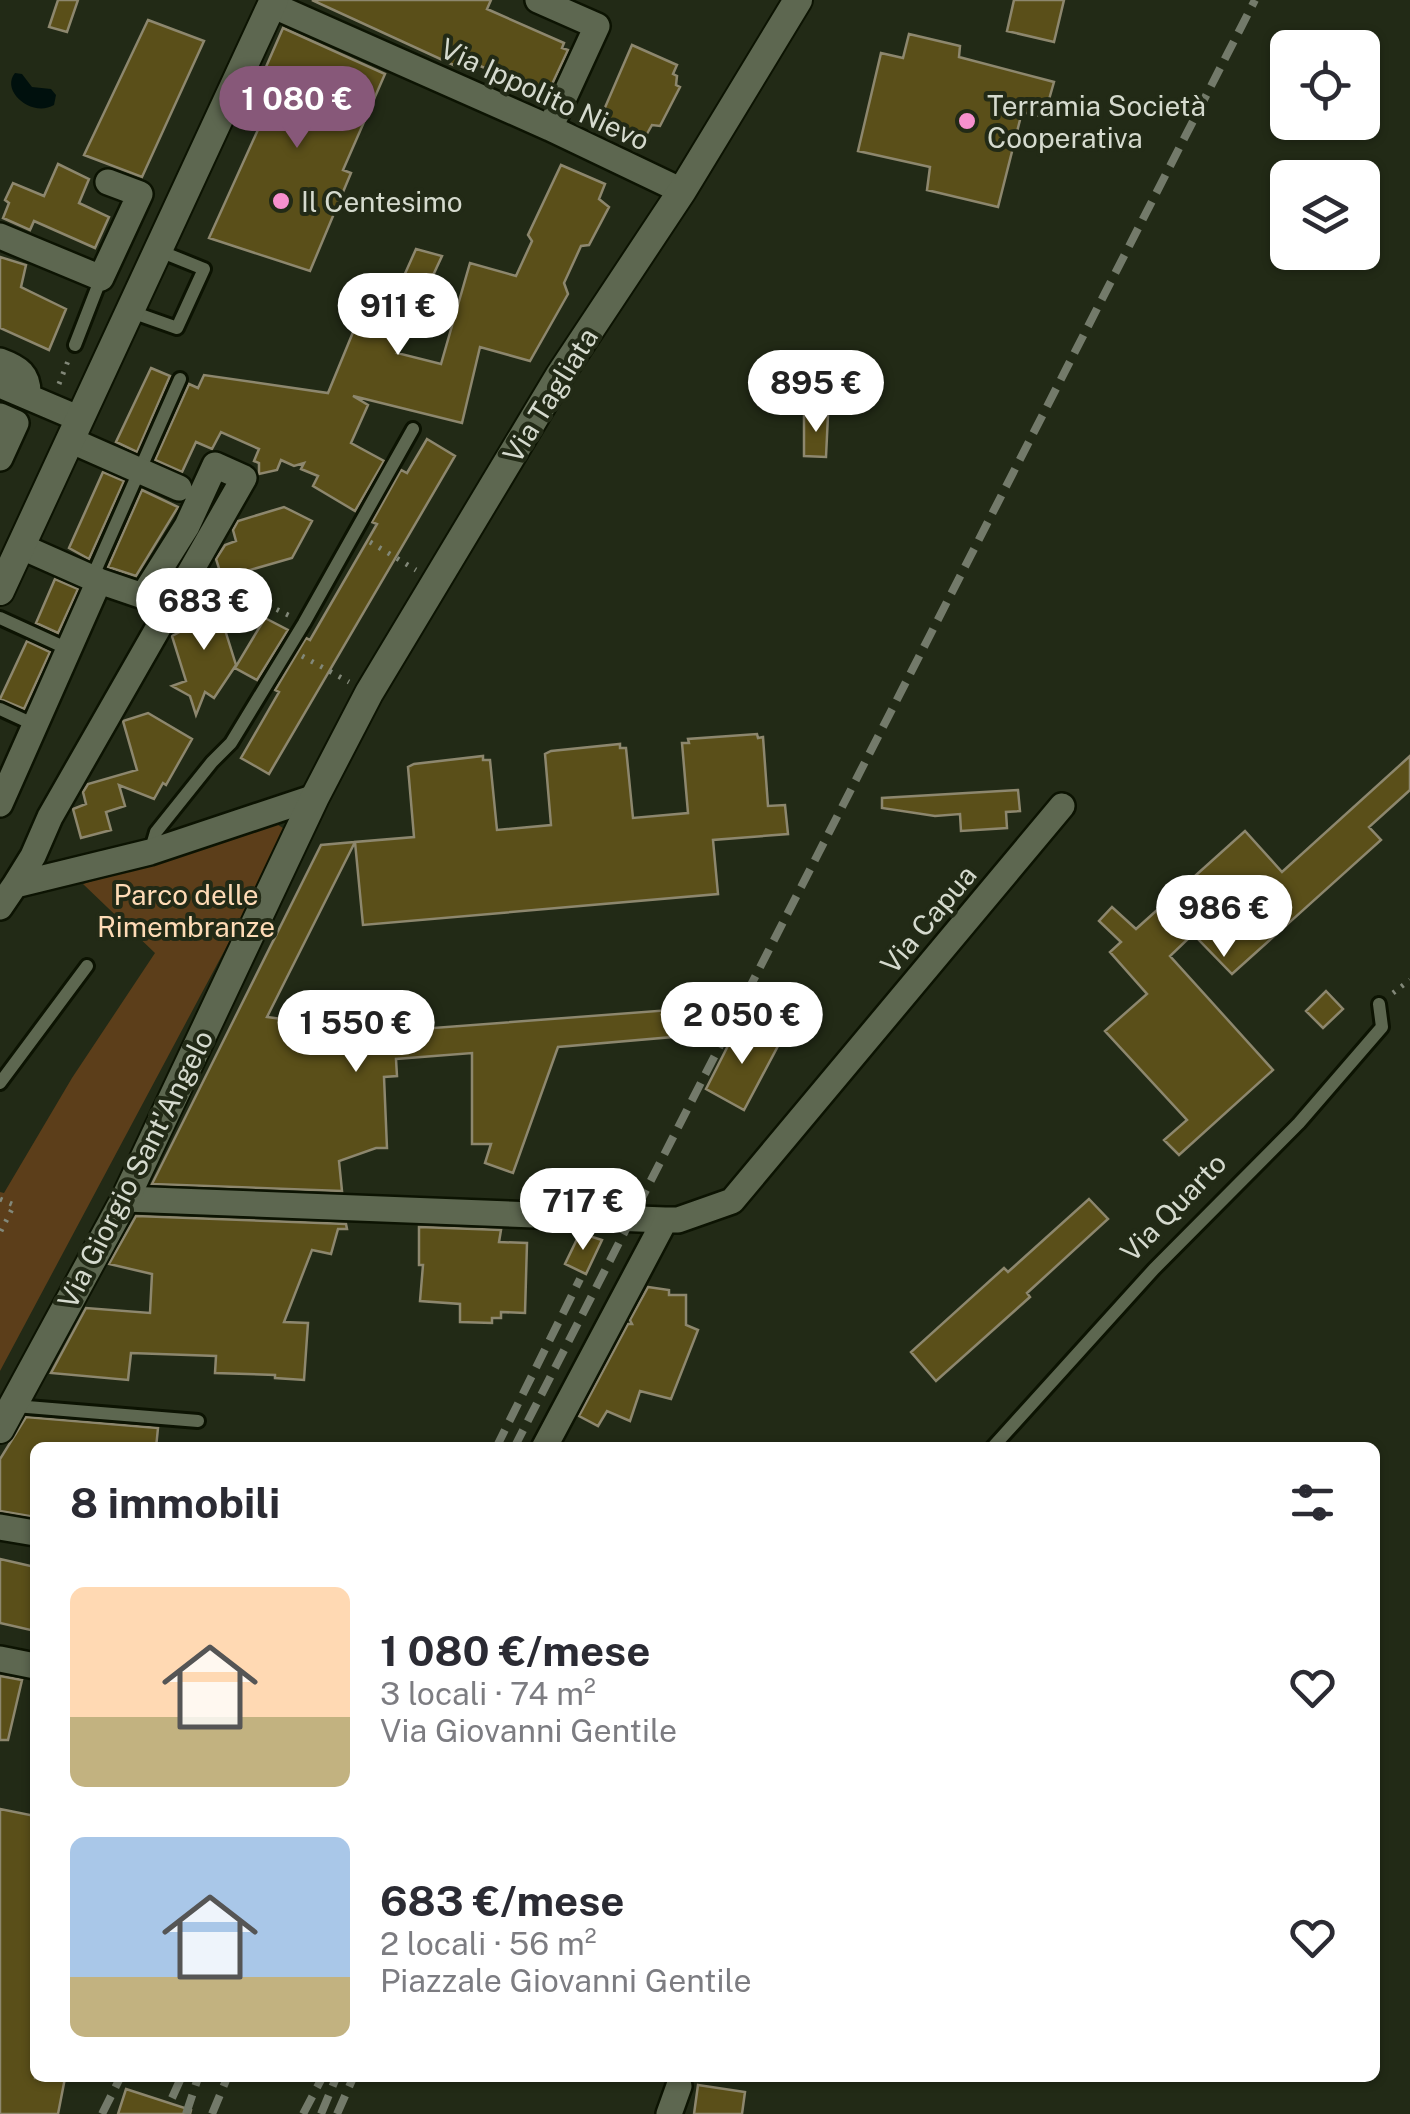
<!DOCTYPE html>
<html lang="it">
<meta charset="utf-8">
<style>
body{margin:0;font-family:"Public Sans",sans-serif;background:#f2f2f3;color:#2b2b33;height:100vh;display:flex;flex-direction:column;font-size:38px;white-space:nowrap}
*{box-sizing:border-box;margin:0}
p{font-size:32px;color:#7c7c81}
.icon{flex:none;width:55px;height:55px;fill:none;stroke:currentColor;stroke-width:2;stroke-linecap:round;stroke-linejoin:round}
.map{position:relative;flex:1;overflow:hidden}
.drawer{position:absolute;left:30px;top:1442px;width:1350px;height:640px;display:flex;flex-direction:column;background:#fff;border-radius:15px;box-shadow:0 2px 8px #0004}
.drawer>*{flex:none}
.fabs{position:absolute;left:1270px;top:30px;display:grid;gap:20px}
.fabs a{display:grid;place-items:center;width:110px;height:110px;border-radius:15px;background:#fff;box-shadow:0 2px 8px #0004;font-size:50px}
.price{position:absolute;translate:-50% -85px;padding:0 22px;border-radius:35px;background:#fff;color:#222;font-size:32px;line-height:65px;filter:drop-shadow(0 2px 5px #0008)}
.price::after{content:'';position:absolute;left:50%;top:60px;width:30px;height:22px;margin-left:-15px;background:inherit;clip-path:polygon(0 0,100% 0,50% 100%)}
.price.current{background:#875879;color:#fff}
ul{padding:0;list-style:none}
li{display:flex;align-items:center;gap:30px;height:250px;padding:0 40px}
li span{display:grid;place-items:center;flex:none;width:280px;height:200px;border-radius:15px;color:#555}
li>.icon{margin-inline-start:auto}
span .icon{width:120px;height:120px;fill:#fffc;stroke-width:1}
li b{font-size:42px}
h2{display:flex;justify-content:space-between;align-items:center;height:120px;padding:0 40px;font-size:42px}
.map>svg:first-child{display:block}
.green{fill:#5c3e1a}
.water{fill:#00100d}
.building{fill:#5a4f19;stroke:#8d876e;stroke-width:2.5}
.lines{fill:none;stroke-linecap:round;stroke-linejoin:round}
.service-casing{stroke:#0c1302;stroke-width:18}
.minor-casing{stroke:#0c1302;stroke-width:30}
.tertiary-casing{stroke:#0c1302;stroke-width:32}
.secondary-casing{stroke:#0c1302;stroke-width:32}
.path{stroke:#828879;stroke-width:5;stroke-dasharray:2.5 8;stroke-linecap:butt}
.service{stroke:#5d6750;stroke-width:12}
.minor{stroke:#5d6750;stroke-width:25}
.tertiary{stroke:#5d6750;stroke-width:28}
.secondary{stroke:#5d6750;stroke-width:28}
.rail{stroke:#737a6a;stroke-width:8;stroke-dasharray:20 10;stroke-linecap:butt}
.poi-dot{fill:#f790ce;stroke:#222a16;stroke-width:4}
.labels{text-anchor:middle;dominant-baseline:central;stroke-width:8;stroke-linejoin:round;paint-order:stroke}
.street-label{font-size:28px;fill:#d5dace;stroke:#222a16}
.poi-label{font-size:28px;fill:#d5dace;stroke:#222a16;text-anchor:start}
.park-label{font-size:28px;fill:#fedbb6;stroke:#222a16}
</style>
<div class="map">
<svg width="1410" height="2114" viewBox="0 0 1410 2114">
<rect width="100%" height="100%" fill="#222a16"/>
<path class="green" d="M275,823L283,828L284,839L0,1371V1192L4,1193L72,1078L155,953L83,884Z"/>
<path class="water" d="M15,73L22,74L32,87L51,89L56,95L54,105C32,118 0,91 15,73Z"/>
<path class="building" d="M58,0H78L67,32L49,27Z
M312,0H491L487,9L564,43L562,48L568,50L547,95L464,59L460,68Z
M1014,0H1064L1054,42L1007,31Z
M148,20L204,41L142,177L84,155Z
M283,28L385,74L343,170L351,173L310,271L209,238L261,123L245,115Z
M909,34L960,46L959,57L1054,82L1044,117L1022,112L998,207L927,190L930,167L858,151L881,53L903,58Z
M632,45L677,65L673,74L677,76L676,85L680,87L660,126L652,125L644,139L600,119Z
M58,164L89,179L79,203L109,217L95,248L34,221L30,230L3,218L9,203L5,200L13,183L44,196Z
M561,165L605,184L599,199L609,207L589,245L581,246L564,283L568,294L530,361L480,347L462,423L353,396L368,405L351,443L384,461L355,511L313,486L318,476L301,469L304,463L294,466L281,460L277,470L259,474V463L254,461L259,449L221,432L212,449L196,442L182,472L155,460L189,384L198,388L204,375L328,393L356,325L379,332L416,249L442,256L397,353L441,364L470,263L516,276L532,241L528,235Z
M0,257L26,265L21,287L66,309L49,350L0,328Z
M151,368L170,376L137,452L116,442Z
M804,414L828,415L826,457L804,456Z
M427,439L455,456L269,774L241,758L279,692L275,690L306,638L310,640L377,524L372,522L401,470L407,473Z
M103,472L124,481L89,559L69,548Z
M142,490L178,507L136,576L108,567Z
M284,507L312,521L292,558L222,578L216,559L225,545L236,541L233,530L238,521Z
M55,579L78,589L58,633L36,623Z
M216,601L236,665L214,698L205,692L196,715L190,696L172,686L186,681L172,636L185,629L182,618L188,609Z
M265,618L288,630L257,680L235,668Z
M27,641L50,652L24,709L0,699Z
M148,713L192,739L166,785L163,783L154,799L119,785L125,806L106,812L111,830L81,838L73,809L86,804L83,792L88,784L137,770L123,721Z
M757,734L758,738L763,737L768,806L785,805L788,834L713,840L718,894L363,925L355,842L414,837L408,767L414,764L483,756V760H490L497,830L551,825L545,754L551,751L620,744V748H626L633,818L688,813L682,743H689L688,739Z
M1410,756V790L1369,827L1381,840L1232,974L1193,934L1170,956L1273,1070L1179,1155L1164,1140L1187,1120L1105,1031L1147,994L1110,952L1121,942L1099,921L1112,907L1136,929L1245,831L1282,872Z
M1018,790L1020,811L1006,812L1007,828L961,831L960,814L935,816L882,808V798Z
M355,842L267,1017L319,1024L392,1017L394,1031L683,1009L684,1036L558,1047L513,1173L485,1163L491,1144H472V1053L396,1059L397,1076L384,1077L387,1148H376L339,1161L342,1191L152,1184L321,845Z
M1326,991L1343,1009L1323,1028L1306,1011Z
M738,1026L779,1044L744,1110L706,1089Z
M1089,1199L1108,1219L1027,1293L1030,1297L936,1381L911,1352L1004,1268L1008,1272Z
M136,1216L346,1224L347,1229H338L331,1254L312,1250L284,1322L308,1323L304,1380L275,1378V1375L215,1373L216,1356L131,1353L128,1380L51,1373L86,1308L150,1313L152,1274L109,1264Z
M419,1227L501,1230L499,1242L527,1243L525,1313L501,1312V1318H492V1323L460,1322V1304L420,1301L423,1265H419Z
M580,1233L602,1240L586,1274L565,1264Z
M648,1287L669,1290V1295H686V1325L698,1330L671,1399L640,1391L630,1421L607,1411L598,1426L579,1416L628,1324H632L630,1320Z
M26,1417L158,1428L156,1448H35V1517L0,1511V1459Z
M0,1559L35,1567V1631L0,1623Z
M0,1676L22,1680L8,1740H0Z
M0,1809L35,1816V2078H65L58,2114H0Z
M698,2085L745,2092L742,2114H694Z
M126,2089L191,2110L190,2114H118Z"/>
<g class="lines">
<g class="service-casing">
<path id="service" d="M129,311L177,328L204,269L157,250
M75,345L101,278
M92,578L180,379
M0,618L68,649
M0,709L35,725
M151,849L156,832L212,762L231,743L304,623L413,429
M0,1083L87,966
M15,1406L198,1421
M992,1448L1154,1269L1299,1123L1382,1027L1379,1004"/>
</g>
<g class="minor-casing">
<path id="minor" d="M538,0L597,26L550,128
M272,5L550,128L682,191
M0,236L101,278L140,194L108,182
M0,361C19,368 29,374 28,396
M0,385L80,419
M0,416L16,423L0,458
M70,440L179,488
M0,804L99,581
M15,885L33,856L50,817L244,478L215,465L187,526L143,596L99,581L20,546
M0,907L15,885L150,852L315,797
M125,1199L665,1220H678L732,1201L1062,806
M544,1448L665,1220
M0,1527L35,1533
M0,1659L35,1666
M669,2114L679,2086"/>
</g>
<g class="tertiary-casing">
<path id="tertiary" d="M0,1429L125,1199L315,797L369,693L560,375L682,191L798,0"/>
</g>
<g class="secondary-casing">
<path id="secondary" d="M0,591L274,0"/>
</g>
<path class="path" d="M59,384L68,361
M370,542L416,570
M239,591L290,616
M302,656L349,682
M1393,993L1410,980
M0,1199L14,1205L0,1233"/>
<use href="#service" class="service"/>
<use href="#minor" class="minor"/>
<use href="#tertiary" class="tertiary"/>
<use href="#secondary" class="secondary"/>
<path class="rail" d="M496,1448L580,1279
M514,1448L1255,0
M172,2098L181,2078
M102,2114L120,2078
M186,2114L198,2078
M212,2114L227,2078
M303,2114L322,2078
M321,2114L336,2078
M337,2114L353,2078"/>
</g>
<g class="poi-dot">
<circle cx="967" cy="121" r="10"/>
<circle cx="281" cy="201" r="10"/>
</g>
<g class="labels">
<g class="street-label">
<text transform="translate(545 94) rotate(25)">Via Ippolito Nievo</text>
<text transform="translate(550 395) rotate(-58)">Via Tagliata</text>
<text transform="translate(928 919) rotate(-50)">Via Capua</text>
<text transform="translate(135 1169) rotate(-63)">Via Giorgio Sant'Angelo</text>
<text transform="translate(1173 1207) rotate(-46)">Via Quarto</text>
</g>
<g class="poi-label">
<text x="987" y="105">Terramia Società<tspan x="987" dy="32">Cooperativa</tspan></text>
<text x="301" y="201">Il Centesimo</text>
</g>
<g class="park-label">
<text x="186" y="894">Parco delle<tspan x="186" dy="32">Rimembranze</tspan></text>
</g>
</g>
</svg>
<div class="fabs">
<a><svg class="icon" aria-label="locate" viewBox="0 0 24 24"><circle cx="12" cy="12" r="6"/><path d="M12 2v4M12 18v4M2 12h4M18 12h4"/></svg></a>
<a><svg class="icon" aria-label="layers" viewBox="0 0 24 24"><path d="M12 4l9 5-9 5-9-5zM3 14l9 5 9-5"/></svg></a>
</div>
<b class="price current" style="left:297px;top:151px">1 080 €</b>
<b class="price" style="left:398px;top:358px">911 €</b>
<b class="price" style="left:816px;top:435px">895 €</b>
<b class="price" style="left:204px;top:653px">683 €</b>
<b class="price" style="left:1224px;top:960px">986 €</b>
<b class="price" style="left:742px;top:1067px">2 050 €</b>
<b class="price" style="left:356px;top:1075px">1 550 €</b>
<b class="price" style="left:583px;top:1253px">717 €</b>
<section class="drawer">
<h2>8 immobili<svg class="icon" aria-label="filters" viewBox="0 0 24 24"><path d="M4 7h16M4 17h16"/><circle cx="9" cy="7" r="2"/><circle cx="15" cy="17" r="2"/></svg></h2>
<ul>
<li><span style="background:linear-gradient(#ffd9b3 65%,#c2b280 0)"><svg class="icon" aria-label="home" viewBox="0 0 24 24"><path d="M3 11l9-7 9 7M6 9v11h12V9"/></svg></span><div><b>1 080 €/mese</b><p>3 locali · 74 m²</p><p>Via Giovanni Gentile</p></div><svg class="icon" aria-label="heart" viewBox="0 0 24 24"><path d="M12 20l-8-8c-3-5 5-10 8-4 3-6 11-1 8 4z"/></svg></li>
<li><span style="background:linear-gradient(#a9c7e8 70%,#c2b280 0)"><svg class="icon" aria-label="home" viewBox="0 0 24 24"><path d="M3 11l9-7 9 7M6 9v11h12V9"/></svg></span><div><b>683 €/mese</b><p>2 locali · 56 m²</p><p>Piazzale Giovanni Gentile</p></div><svg class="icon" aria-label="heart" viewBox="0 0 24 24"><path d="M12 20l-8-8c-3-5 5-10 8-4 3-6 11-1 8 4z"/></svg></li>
</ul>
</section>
</div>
